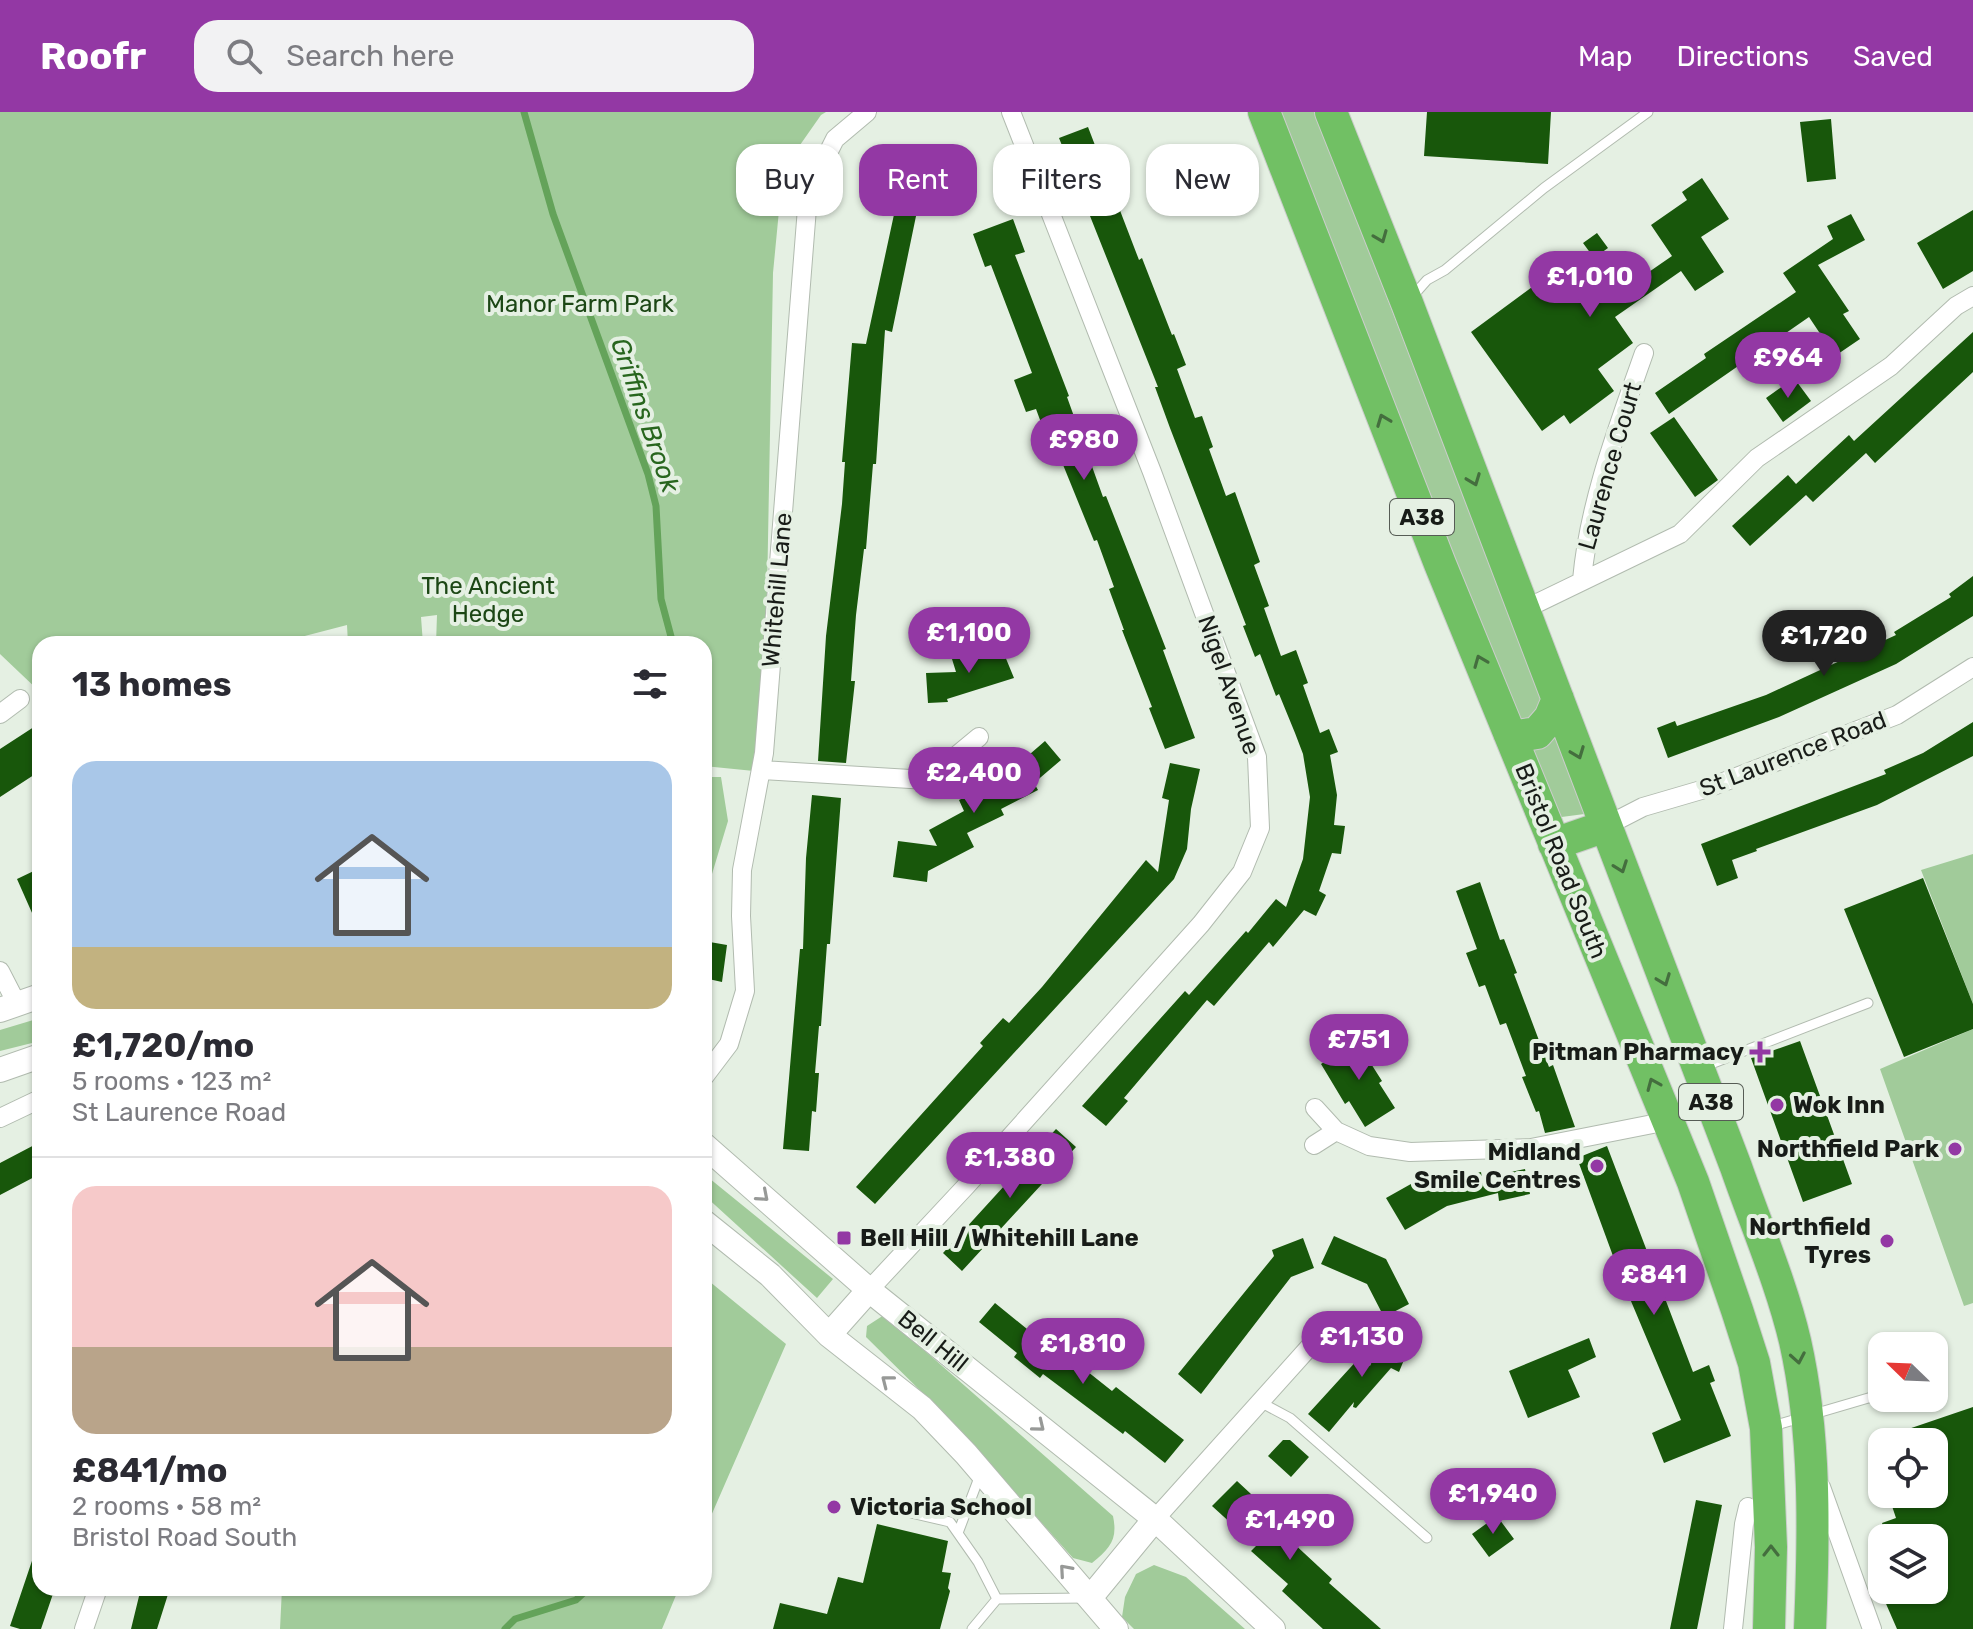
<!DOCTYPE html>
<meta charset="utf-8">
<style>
body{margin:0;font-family:Rubik,sans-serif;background:#f2f2f3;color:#2b2b33;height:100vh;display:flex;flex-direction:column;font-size:30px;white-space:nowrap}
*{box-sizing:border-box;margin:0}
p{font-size:26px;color:#7c7c81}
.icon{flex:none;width:44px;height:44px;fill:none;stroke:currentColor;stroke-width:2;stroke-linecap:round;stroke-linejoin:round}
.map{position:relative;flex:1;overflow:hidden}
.side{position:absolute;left:32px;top:524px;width:680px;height:960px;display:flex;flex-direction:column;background:#fff;border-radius:24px;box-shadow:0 2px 6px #0004}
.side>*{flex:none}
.guide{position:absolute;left:736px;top:32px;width:760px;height:72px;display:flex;gap:16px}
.needle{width:52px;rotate:293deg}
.buttons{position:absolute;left:1868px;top:1220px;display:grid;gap:16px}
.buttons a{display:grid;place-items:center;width:80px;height:80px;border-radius:16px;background:#fff;box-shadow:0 2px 6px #0004;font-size:40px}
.price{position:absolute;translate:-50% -68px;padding:0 18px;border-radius:28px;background:#9338a4;color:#fff;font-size:26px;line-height:52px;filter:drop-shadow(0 2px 4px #0008)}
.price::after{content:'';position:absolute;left:50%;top:48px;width:24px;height:18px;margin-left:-12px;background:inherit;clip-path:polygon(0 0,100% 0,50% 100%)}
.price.on{background:#222;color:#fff}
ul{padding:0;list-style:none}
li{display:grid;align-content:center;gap:16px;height:424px;padding:0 40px}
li+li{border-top:2px solid #e1e1e2}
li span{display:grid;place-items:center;height:248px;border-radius:24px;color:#555}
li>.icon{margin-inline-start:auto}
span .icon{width:144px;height:144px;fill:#fffc;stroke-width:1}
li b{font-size:34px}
h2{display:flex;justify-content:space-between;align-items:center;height:96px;padding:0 40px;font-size:34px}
.tag{padding:0 28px;border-radius:24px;background:#fff;box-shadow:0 2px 6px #0004;font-size:28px;line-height:72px}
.tag.on{background:#9338a4;color:#fff}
header{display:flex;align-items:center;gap:48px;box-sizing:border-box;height:112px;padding:0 40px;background:#9338a4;color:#fff}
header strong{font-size:38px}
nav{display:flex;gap:44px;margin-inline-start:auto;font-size:28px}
.search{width:560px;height:72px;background:#f2f2f3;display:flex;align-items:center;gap:20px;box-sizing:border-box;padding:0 28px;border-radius:24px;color:#7c7c81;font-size:30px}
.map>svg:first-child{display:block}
.green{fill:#a1cb9a}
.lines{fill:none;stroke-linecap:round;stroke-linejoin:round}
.stream{stroke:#64a35a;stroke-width:7}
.building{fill:#18570b}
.lane-casing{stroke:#b1bbaf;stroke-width:11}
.street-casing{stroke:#b1bbaf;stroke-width:20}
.secondary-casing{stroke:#b1bbaf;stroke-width:26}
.highway-casing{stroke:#cccdcc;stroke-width:34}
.lane{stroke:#fff;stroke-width:9}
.street{stroke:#fff;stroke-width:18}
.secondary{stroke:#fff;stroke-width:24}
.highway{stroke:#71c064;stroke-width:32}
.oneway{stroke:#446e3e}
.oneway2{stroke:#979997}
.poi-dot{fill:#9338a4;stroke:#e5f0e3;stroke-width:3}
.labels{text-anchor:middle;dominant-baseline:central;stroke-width:8;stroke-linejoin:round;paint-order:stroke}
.shield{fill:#e5f0e3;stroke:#565c55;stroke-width:2}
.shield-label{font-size:22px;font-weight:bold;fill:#181c18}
.park-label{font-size:24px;fill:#1c4715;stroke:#e5f0e3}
.street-label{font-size:24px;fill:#181c18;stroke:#e5f0e3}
.poi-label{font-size:24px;font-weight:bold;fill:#181c18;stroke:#e5f0e3;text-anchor:end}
.water-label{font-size:26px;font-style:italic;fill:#28661e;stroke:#e5f0e3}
</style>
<header>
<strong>Roofr</strong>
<div class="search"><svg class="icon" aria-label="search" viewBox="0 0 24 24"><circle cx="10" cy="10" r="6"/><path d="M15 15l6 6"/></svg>Search here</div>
<nav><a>Map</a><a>Directions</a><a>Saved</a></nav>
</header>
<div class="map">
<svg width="1973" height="1517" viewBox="0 0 1973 1517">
<rect width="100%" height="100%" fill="#e5f0e3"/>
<path class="green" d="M0,0H826L821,3L793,43L780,88L773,161L764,641L754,659L704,654V532H436L437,503L421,505L423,532H348L347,513L274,532H40V580L0,542Z
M1280,0H1315L1542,585L1543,596L1524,611L1508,600Z
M1560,620L1592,701L1554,706L1525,634Z
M704,665H721L728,709L712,762L704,770Z
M1973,742V892L1921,758Z
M40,906V929L0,939V918Z
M1973,917V1191L1964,1194L1880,957Z
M704,1062L833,1167L817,1186L704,1083Z
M704,1165L786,1232L704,1420Z
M884,1203L1113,1404C1118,1428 1110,1436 1092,1451L1073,1446L950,1308L866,1225L867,1214Z
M1154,1453L1186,1465L1245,1517H1134L1122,1505L1125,1485L1136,1462Z
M282,1476H679L662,1517H280Z"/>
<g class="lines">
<path class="stream" d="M524,0L553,102L648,362L656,394L661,487L673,532
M505,1517L515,1507L576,1488L589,1476"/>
</g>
<path class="building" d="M1427,0H1551L1548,52L1424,44Z
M1831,7L1836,67L1807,70L1800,10Z
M1088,15L1139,148L1142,146L1172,223L1174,222L1186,253L1177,257L1195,306L1202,304L1213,335L1209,337L1226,384L1235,380L1260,450L1254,453L1269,494L1264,496L1281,544L1296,538L1308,571L1303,573L1320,621L1329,617L1338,640L1330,643L1337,683L1334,713L1345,714L1341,742L1332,741L1319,779L1326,783L1316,804L1304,798L1273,835L1269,830L1214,894L1207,888L1124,986L1128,989L1106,1014L1082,994L1185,879L1189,883L1246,819L1248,821L1276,787L1286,795L1303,747L1310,685L1303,642L1295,621L1279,582L1276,584L1260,542L1255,545L1243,514L1246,513L1170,316L1155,275H1158L1059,26Z
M906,47L927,51L892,220L885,218L876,352H873L866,437H864L856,503L851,569H855L846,651L818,649L826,524L842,392L845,350H842L852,231L866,232Z
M1702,66L1729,107L1701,125L1724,160L1695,179L1681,159L1615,205L1633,231L1598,257L1614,279L1570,312L1564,303L1542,319L1471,220L1551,161L1558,170L1579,155L1604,191L1672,144L1651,113L1687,88L1682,80Z
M1973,98V159L1943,177L1917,131Z
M1851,102L1865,128L1818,153L1849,199L1843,202L1860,227L1835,244L1809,205L1669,302L1655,281L1706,246L1704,242L1796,180L1783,161L1833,127L1827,114Z
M1013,107L1025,140L1015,143L1069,284L1067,285L1103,385L1106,384L1154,506L1166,537L1163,538L1195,626L1165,637L1149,596L1152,595L1122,518H1124L1109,477L1114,475L1097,428L1094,429L1055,333L1050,335L1036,297L1026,300L1014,268L1032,261L991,153L985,155L973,122Z
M1597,121L1608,136L1594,146L1583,131Z
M1973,220V260L1875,351L1866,341L1813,390L1806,383L1750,434L1732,414L1788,363L1796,372L1849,323L1854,329Z
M1794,266L1811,289L1783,310L1766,286Z
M1674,305L1718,368L1695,385L1650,321Z
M1973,464V504L1896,552L1779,605L1668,646L1657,616L1675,609L1677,614L1766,583L1896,523L1894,520L1951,485L1949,482Z
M1000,532L1014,566L947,587L948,590L928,591L926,561L956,560L952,547Z
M1973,610V644L1877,693L1756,737L1757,739L1732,748L1738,766L1717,774L1701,732L1886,662L1884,658L1923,641Z
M40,611V659L0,685V637Z
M1045,629L1061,648L1034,671L1038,678L1001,697L1004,703L967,721L974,735L928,759L927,770L893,765L898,729L937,734L929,718L964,699L959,688L995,671L991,663L1030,642Z
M1170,651L1200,657L1191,697L1187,737L1174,767L875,1092L856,1075L983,934L980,931L1003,906L1009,911L1042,875L1146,748L1158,760L1169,688L1162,686Z
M812,683L841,686L830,832H827L821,914H819L815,961H819L816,1000L812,999L809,1039L783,1037L800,837H803L806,746Z
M40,756V819L17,767Z
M1923,766L1973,892V917L1904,945L1844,797Z
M1480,770L1500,828L1504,827L1517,861L1514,862L1549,955L1553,953L1575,1015L1545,1021L1539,999L1536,1000L1522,965L1526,964L1506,911L1500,913L1485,873L1479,875L1466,841L1477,837L1456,779Z
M704,829L727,833L722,870L704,866Z
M1361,926L1372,944L1368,947L1382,969L1379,971L1395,996L1365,1015L1349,989L1345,992L1321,952Z
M1800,929L1852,1072L1803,1090L1751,946Z
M1056,1017L1076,1035L962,1159L943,1141Z
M40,1030V1062L0,1083V1051Z
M1607,1034L1693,1260L1709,1253L1715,1269L1710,1271L1731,1324L1664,1351L1652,1321L1681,1308L1620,1163L1577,1046Z
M1525,1057L1530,1082L1499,1089L1498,1081L1447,1094L1405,1118L1386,1086L1418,1068L1422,1075L1481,1060L1482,1066Z
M1334,1124L1386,1147L1409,1192L1384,1205L1367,1172L1321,1152Z
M1303,1126L1314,1156L1291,1165L1201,1282L1178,1262L1274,1144L1272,1138Z
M995,1191L1070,1252L1073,1248L1112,1279L1116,1275L1184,1328L1165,1351L1125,1319L1123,1322L1043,1262L1040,1266L1014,1245L1017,1241L979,1210Z
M1387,1215L1413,1226L1399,1260L1391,1256L1356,1296L1353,1295L1354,1290L1329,1320L1308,1302L1360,1245L1370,1254Z
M1589,1226L1596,1245L1568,1258L1580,1285L1528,1306L1509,1259Z
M1973,1295V1517H1897L1880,1478H1934V1426H1887L1882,1411L1896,1406L1888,1382H1934V1330H1879V1327Z
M1283,1328H1290L1309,1345L1291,1365L1268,1344Z
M1237,1369L1279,1408L1281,1405L1298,1419L1290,1428L1332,1467L1329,1471L1381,1517H1323L1282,1479L1288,1472L1251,1439L1256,1434L1212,1394Z
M1696,1388L1722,1393L1697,1517H1670Z
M1497,1404L1514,1427L1489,1445L1472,1422Z
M877,1412L948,1429L942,1460L951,1461L948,1476L950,1479L940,1517H773L780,1491L827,1502L838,1465L863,1471Z
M37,1434H40V1476H55L41,1517H20L10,1514Z
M141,1476H170L157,1517H131Z"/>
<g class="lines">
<g class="lane-casing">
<path id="lane" d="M1412,185L1427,168L1445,158L1544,76L1648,0
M1703,955L1868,891
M1934,1266H1936
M1260,1290L1290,1306L1427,1426
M1773,1314L1882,1282
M868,1391L950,1410L978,1450L997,1487
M958,1421L980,1363
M972,1517L997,1487L1086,1486"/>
</g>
<g class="street-casing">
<path id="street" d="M1582,468C1589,390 1618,315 1644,241
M1523,498L1680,422L1757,346L1891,254L1956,194L1973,184
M0,602L20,587
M761,658L927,668L979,625
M1606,714L1643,695L1708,676L1897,603L1973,555
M0,859L17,892
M704,965L729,932L745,879L741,804L742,758L764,641L807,96L815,67L835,27L867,0
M1315,996L1336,1019L1369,1034L1410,1040L1531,1036L1668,1009
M0,1006L40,987
M1314,1033L1336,1019
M869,1178L967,1073L1201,812L1242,760L1260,716L1257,645L1152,360L1011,0
M1821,1375L1872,1517
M1155,1407L1330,1212
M84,1517L98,1476
M1733,1517L1744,1412L1748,1395"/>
</g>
<g class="secondary-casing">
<path id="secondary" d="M0,898L40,884
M0,958L40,944
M704,1033L869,1178L1155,1407L1273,1517
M704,1110L770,1163L829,1223L922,1296L966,1342L1116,1517
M829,1223L869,1178
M1090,1486L1155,1407"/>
</g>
<g class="highway-casing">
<path id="highway" d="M1264,0L1440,452L1693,1070L1737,1198L1754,1251L1766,1316L1771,1435L1769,1517
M1331,0L1407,191L1736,1055C1755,1110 1782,1173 1795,1229C1816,1322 1814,1422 1810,1517
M1509,621L1517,624L1537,621L1550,606L1558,587
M1554,732L1606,714"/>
</g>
<use href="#lane" class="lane"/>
<use href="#street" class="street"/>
<use href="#secondary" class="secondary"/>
<use href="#highway" class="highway"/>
</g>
<defs><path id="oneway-chevron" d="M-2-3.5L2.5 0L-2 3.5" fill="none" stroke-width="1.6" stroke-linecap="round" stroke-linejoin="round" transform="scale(2)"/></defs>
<g class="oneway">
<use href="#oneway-chevron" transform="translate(1381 125) rotate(68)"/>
<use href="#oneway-chevron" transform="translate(1383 308) rotate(-111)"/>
<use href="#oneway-chevron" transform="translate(1474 368) rotate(69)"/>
<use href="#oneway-chevron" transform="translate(1480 549) rotate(-112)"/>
<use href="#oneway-chevron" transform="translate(1578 641) rotate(69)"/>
<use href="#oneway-chevron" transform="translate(1621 755) rotate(70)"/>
<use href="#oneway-chevron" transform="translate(1664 868) rotate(69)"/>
<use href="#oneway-chevron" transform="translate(1653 972) rotate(-113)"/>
<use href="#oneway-chevron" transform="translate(1798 1246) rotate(80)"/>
<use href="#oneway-chevron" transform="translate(1771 1439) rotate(-90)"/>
</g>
<g class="oneway2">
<use href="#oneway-chevron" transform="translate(763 1084) rotate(41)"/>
<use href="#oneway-chevron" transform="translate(887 1269) rotate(-142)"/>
<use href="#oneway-chevron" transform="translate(1039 1314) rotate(39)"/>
<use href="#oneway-chevron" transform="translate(1065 1458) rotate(-131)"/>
</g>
<g class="poi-dot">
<path d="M1756 928h8v8h8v8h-8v8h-8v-8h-8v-8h8z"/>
<circle cx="1777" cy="993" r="8"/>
<circle cx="1955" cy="1037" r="8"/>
<circle cx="1597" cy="1054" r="8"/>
<rect x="836" y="1118" width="16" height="16" rx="4"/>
<circle cx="1887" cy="1129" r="8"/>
<circle cx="834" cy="1395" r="8"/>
</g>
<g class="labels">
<g class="shield">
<rect x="1390" y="387" width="64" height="36" rx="6"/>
<rect x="1679" y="972" width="64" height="36" rx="6"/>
</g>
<g class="shield-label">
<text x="1422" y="405">A38</text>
<text x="1711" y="990">A38</text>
</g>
<g class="park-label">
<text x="580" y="192">Manor Farm Park</text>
<text x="488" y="474">The Ancient<tspan x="488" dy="28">Hedge</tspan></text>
</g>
<g class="street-label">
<text transform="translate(1610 354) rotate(-74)">Laurence Court</text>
<text transform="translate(777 478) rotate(-85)">Whitehill Lane</text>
<text transform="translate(1229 573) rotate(71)">Nigel Avenue</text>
<text transform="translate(1793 642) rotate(-21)">St Laurence Road</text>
<text transform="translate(1561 749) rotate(68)">Bristol Road South</text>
<text transform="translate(933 1229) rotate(39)">Bell Hill</text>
</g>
<g class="poi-label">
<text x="1744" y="940">Pitman Pharmacy</text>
<text x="1793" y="993" text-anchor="start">Wok Inn</text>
<text x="1939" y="1037">Northfield Park</text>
<text x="1581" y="1040">Midland<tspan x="1581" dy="28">Smile Centres</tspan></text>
<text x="1871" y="1115">Northfield<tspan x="1871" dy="28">Tyres</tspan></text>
<text x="860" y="1126" text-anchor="start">Bell Hill / Whitehill Lane</text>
<text x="850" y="1395" text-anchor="start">Victoria School</text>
</g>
<g class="water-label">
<text transform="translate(645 303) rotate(71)">Griffins Brook</text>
</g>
</g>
</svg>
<div class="buttons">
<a><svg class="needle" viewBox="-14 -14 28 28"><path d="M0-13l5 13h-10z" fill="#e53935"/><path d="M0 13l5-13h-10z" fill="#7c7c81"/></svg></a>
<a><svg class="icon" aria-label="locate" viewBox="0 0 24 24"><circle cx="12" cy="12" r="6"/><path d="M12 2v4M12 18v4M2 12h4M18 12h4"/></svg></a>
<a><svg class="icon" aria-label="layers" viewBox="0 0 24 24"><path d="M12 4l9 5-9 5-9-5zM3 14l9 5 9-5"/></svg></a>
</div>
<b class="price" style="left:1590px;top:207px">£1,010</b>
<b class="price" style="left:1788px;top:288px">£964</b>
<b class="price" style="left:1084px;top:370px">£980</b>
<b class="price" style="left:969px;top:563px">£1,100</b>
<b class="price on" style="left:1824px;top:566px">£1,720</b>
<b class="price" style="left:974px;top:703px">£2,400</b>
<b class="price" style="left:1359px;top:970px">£751</b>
<b class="price" style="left:1010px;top:1088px">£1,380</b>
<b class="price" style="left:1654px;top:1205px">£841</b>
<b class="price" style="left:1362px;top:1267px">£1,130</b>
<b class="price" style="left:1083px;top:1274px">£1,810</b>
<b class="price" style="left:1493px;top:1424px">£1,940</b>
<b class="price" style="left:1290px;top:1450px">£1,490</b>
<div class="guide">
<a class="tag">Buy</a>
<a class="tag on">Rent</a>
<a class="tag">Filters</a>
<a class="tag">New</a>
</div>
<section class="side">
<h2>13 homes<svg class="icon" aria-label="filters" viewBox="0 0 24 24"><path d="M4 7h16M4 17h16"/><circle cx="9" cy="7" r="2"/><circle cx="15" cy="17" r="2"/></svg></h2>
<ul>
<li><span style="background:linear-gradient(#a9c7e8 75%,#c2b280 0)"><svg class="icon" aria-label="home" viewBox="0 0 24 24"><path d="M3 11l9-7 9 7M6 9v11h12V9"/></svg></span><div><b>£1,720/mo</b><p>5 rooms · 123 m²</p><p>St Laurence Road</p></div></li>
<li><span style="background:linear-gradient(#f6c9c9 65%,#b9a48a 0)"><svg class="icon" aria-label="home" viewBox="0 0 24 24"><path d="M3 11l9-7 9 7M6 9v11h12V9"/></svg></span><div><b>£841/mo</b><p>2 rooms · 58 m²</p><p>Bristol Road South</p></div></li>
</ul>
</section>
</div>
